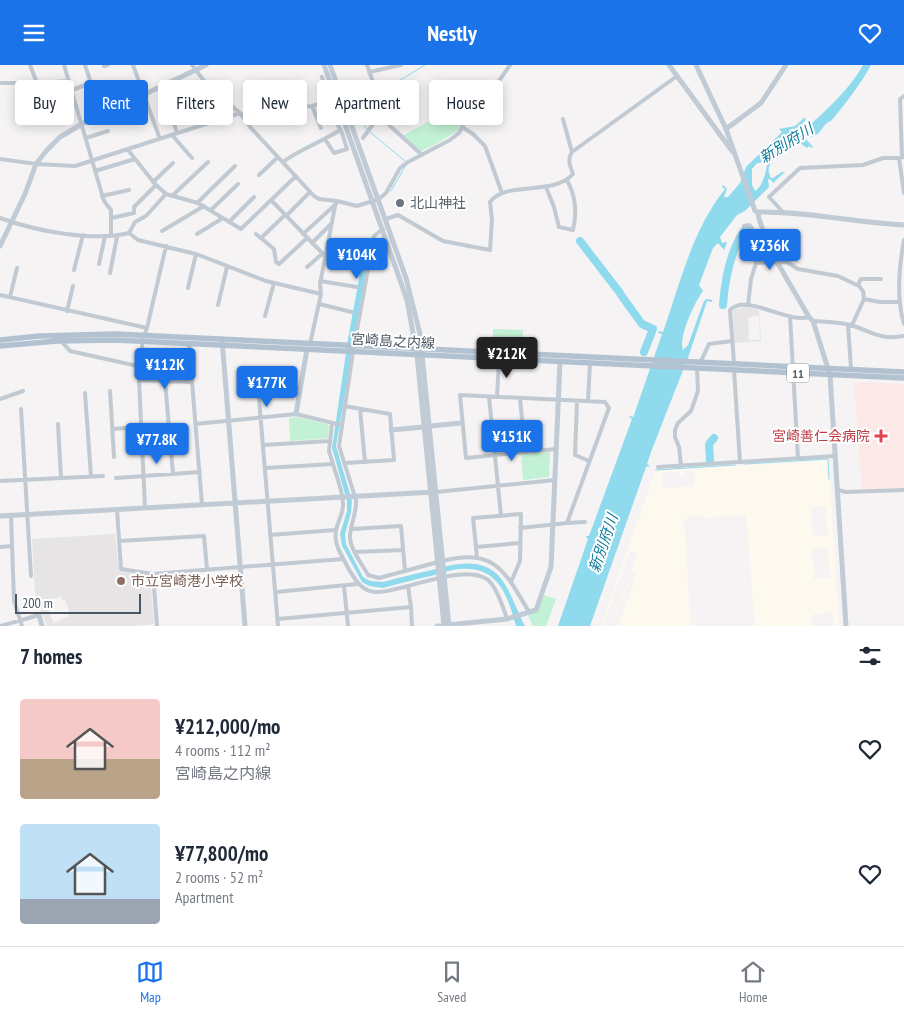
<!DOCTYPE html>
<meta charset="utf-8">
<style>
body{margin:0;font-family:"PT Sans Narrow","Noto Sans JP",sans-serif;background:#f6f6f7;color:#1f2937;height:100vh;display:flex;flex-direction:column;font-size:19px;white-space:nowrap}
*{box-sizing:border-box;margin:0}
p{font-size:16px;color:#747a83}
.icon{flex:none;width:28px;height:28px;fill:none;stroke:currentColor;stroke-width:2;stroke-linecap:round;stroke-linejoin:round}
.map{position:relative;height:561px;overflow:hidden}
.panel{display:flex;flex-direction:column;background:#fff;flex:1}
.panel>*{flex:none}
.banner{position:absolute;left:15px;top:15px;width:500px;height:45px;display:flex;gap:10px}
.scale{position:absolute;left:15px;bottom:12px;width:126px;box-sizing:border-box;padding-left:5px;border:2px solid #4a5661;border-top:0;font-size:14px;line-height:18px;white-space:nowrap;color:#4a5661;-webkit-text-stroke:4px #fff;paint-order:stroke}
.price{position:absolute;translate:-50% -42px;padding:0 11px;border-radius:5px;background:#1a73e8;color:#fff;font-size:16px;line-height:32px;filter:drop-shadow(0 1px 2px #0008)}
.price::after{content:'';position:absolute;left:50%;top:30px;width:15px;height:11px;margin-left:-8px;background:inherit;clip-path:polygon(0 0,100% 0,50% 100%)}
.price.current{background:#222;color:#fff}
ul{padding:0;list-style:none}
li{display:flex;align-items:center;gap:15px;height:125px;padding:0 20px}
li span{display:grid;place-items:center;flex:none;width:140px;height:100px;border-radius:5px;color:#555}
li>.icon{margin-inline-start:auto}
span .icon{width:60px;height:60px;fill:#fffc;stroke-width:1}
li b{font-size:21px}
h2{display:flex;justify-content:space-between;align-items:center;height:60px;padding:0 20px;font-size:21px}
.chip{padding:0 18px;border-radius:5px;background:#fff;box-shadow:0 2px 12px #0003;font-size:18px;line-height:45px}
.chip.current{background:#1a73e8;color:#fff}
header{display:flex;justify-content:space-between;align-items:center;height:65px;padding:0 20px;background:#1a73e8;color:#fff;font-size:22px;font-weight:800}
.menu{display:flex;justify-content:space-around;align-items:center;height:70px;border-top:1px solid #e0e1e3;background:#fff;font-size:14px;color:#747a83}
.menu a{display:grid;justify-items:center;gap:2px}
.menu .current{color:#1a73e8}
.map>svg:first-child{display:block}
.commercial{fill:#fdf9ef;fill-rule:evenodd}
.education{fill:#e6e4e5;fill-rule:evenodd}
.medical{fill:#fce8e6}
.green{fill:#c3f1d5}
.water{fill:#90daee;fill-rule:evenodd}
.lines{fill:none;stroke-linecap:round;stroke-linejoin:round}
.stream{stroke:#90daee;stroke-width:1}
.river{stroke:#90daee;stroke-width:8}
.street{stroke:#c1cad2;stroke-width:4}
.secondary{stroke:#c1cbd6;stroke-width:5}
.primary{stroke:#b3c2d1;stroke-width:5.5}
.worship-dot{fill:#6b7280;stroke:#fff;stroke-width:2}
.health-dot{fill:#e0444e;stroke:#fff;stroke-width:2}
.education-dot{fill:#8d6e63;stroke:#fff;stroke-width:2}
.labels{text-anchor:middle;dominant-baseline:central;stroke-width:4;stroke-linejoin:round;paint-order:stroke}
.shield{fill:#fff;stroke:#808990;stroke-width:1}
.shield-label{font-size:12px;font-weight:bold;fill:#4a5661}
.worship-label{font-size:14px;fill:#5b616d;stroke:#fff;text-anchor:start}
.street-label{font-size:14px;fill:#4a5661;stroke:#fff}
.health-label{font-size:14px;fill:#be3a42;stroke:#fff;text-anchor:end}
.education-label{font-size:14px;fill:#785e54;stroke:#fff;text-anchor:start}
.water-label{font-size:15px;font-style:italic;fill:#0c7c9b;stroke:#fff}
</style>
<header><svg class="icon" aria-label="menu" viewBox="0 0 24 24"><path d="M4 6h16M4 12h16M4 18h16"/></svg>Nestly<svg class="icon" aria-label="heart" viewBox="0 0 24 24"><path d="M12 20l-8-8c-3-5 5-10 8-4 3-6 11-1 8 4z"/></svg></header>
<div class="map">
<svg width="904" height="561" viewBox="0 0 904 561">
<rect width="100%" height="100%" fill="#f5f3f3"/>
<path class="commercial" d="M827,395L830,418L839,561H835V558H833V548L830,547L813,549L812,561H755L746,450L702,453V451L687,452V454L684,455L691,561H618L637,508L633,506L613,561L620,540L612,536L603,561H601L655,406ZM693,405L694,410H696L694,421L663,423L661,412H663L662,408L680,406V411H684V406ZM826,441L827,467L830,471L813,470L811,442ZM827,482L830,513L814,514L812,483ZM630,486L638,489L620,538L612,535Z"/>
<path class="education" d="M746,242L759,245L761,276L734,278L733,245ZM757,251L759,252L760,275H750L748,273L749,268H748L749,265L748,252Z
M115,469L119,506L150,512L154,557L153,559L137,561H47L35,529L32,474ZM61,531L62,535H65L69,545L68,546L69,551L54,558L44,536L49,533L50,535Z"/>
<path class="medical" d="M854,317L904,319V423L862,425Z"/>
<path class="green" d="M460,39L466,49L457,66L436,79L421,86L414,82L402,71Z
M493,264L523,265L522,282L498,280L493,274Z
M296,352L327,359L329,362L328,373L290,376L289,353Z
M550,387L549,412L523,415L521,389Z
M544,530L556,534L546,561H533L528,550L537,547Z"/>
<path class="water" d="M863,0H871C860,20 846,38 831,56C823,58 822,68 814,71C811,72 808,72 805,73L813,82L812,83L809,81L807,83C804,81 801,78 797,78C791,79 787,83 783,87C774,94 764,99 771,113H773L782,107H785L773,118L771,115L768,114L769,122L745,146L737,150L720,172L722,178L727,177L724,185L718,178L713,183L699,220L703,226C695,236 678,273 683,285L688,280L704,236L707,234L712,235V237L707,236L689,290L651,387L647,399L650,401L646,402L590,561H558L588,474L586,472V471H589L632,354L629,352L630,351L633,352L634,350L662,269L658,268L659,266L663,267C680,219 692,165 725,124L722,122L723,120L727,124L724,132H728L740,118L746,102L782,67L779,64L795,61L804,53H806L805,56L796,66L804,65C825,47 850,24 863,0ZM767,95C768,103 762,123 755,126L752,120V104L756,99Z
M364,187L369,188L336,381L352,436L351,448L345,469L346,479L363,512L370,516L383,517C398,513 413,509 428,506C451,500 478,491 498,510C511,524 516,545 525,561H516C508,531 498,501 461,504C452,504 443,508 435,510C417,514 400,518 383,523L369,521L362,517L342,481L340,469L347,446V436L332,383L348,274Z"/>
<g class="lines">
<path class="stream" d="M379,28L425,0
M367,64C357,52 363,38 376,30
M370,67L405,96
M391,126L406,100
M745,399L828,394L829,414
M656,405L735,400"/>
<path class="river" d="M580,176L620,228
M621,230L642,259L653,264L644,287
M723,240C725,213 730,185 746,163
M710,396L709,379L714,373"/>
<path class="street" d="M30,0L37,18
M64,0L104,136L111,145V171
M133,0L160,74
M192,0L208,21L240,48L251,63L314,131L319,134L337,136L357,141L379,134L386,128L400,103L408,97L450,75L459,68L468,50L487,33L510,0
M367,0L388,59L421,89
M104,1L108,0
M369,7L401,0
M0,18H37L69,16
M162,21L177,68
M72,25L91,18L85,0
M356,38L376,27
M312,41L321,63
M241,50L268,44L312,41L326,37L327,34L322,12
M563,54L572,87
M462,62L473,69L485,81L502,128
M172,70L192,93
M86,73L108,66
M363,73L376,55L384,50
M325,74L334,88L347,84L342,68L326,37
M128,85L155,119L166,129L198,138L241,164L296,111
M902,92L900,34L904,31
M899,93L904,128
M0,94L36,99L75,101L240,48
M283,97C300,84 322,77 340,65
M95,106L135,94
M259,110L278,92
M153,117L173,98
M546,122L554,142L559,162L573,165C577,147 576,132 567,115
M173,130L208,97
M102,131L129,125
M271,135L325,191
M197,138L235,101
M211,145L238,119
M782,146L769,132L800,103L863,100L883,93H899L904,92
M286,151L310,127
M0,153C36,166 92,177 129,168L135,157L146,151L166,129
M111,153L134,148V142L156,120
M386,154L398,150L443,176L490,185L492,155L490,137C506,115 552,132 573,109C570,101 567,94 572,87L677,11
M229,157L254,132
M744,161L749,160L752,163V183L756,198
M383,164L374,171L353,287L339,381L356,435C357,447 351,458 350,470C349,483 362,499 368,510L379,513L438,497
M162,166L204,141
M129,168L138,175L196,189L266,216L321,229
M197,169L223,153
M256,169L274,184L276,197L279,199L307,173
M303,169L336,139
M261,173L285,150
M904,175C899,202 896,233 904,259
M312,178L332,158
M363,187L371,188
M325,194L361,200
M99,199L105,171
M307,202L322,189
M74,205L83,170
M110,208L117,172
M320,216L357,222
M858,220L861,214H881
M188,223L196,189
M0,230L147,263
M10,232L17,203
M864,234L880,237H900
M319,239L352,247
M218,240L227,202
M748,240L751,214L756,198L787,197L798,204L838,211L859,221L863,226L864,234L852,260
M67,246L73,221
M265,251L274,218
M790,251L798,394
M813,256C826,257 842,257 854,261C873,268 882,275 904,271
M848,260L851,303
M61,276L70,286L142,302
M189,279L202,440
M310,279L321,229L320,219L336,136
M701,296L709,279L732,276
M734,298L730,245C747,228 787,259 809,252
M734,305L740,397
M143,315L142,277L147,263L166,181
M165,316L173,409
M110,326L114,392
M85,328L91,411
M489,332L501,451
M497,332L499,294
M520,333L525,387
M0,334L23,326
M577,336L575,390L589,396
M588,336L590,298
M344,341L390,349L394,395L345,398
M21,344L31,511
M360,344L365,397
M58,359L61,413
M195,359L296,349L341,360
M112,364L141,362
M264,380L329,376
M333,399C337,413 343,426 343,440C343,450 337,457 336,466C334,477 339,486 344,495C363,532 369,531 408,521
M681,401L679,382L675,372V365L678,358L691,346L698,326L697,303
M658,402L836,391
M265,403L333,399L329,386L332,358
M116,413L200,407
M0,416L103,411
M838,425L846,427L904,425
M436,427L555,415
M145,443L139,315L192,317
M117,444L121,504L153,509L343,494
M11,450L14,536L22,561
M567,458L585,457
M520,463L567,458L609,343L605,337L460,330L466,393L556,384
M352,464L401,461L405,506
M270,470L335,465
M119,476L204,471L207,504
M0,482L12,481
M476,482L520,478
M355,487L403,485
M477,492L473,453L521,449L520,496L511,517
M443,496C495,482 506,508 529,547
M153,509L157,561
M344,521L348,561
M276,527L357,519
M411,542L412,561
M278,554L411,542L408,521C428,516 476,499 491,518C499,528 503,542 507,554
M1,561L39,550
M278,561L258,322L300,323"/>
<path class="secondary" d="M324,0L407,235L417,290L444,561
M330,0L406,213L420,269L449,561
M669,0L732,86
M696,0L726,64L755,146L758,147L759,154L770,185L809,252L813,256L830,310L846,561
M726,64L761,38L786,0
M758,147C807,146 855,158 904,160
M0,181L25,129L36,99L47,85L60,72L82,59L206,0
M222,274L245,561
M296,349L307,284
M430,361L462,358
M391,365L424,362
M0,451L433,427
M39,550L42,561
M437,561L507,554L536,545L551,502L560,297"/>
<path class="primary" d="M0,275L39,271L115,269L904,307
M0,281L57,276L115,275L904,313"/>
</g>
<circle class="worship-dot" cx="400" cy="138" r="5"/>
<path class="health-dot" d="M878.5 363.5h5v5h5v5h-5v5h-5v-5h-5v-5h5z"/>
<circle class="education-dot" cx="121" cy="516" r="5"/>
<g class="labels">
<rect class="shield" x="787" y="298.5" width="22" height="19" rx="4"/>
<g class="shield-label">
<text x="798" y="308">11</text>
</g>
<g class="worship-label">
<text x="410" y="138">北山神社</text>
</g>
<g class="street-label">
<text transform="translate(393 276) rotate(3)">宮崎島之内線</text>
</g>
<g class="health-label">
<text x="870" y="371">宮崎善仁会病院</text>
</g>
<g class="education-label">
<text x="131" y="516">市立宮崎港小学校</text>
</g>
<g class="water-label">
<text transform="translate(786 78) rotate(-32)">新別府川</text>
<text transform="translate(603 478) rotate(-71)">新別府川</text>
</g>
</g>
</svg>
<div class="scale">200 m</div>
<b class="price" style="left:770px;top:206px">¥236K</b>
<b class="price" style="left:357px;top:215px">¥104K</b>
<b class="price current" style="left:507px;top:314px">¥212K</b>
<b class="price" style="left:165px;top:325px">¥112K</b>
<b class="price" style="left:267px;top:343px">¥177K</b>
<b class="price" style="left:512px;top:397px">¥151K</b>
<b class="price" style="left:157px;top:400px">¥77.8K</b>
<div class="banner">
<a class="chip">Buy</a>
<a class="chip current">Rent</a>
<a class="chip">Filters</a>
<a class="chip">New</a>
<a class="chip">Apartment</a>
<a class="chip">House</a>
</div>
</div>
<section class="panel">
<h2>7 homes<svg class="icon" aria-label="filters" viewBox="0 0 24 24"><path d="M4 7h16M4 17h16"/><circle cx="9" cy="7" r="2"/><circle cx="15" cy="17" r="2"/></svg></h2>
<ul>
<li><span style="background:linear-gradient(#f6c9c9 60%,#b9a48a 0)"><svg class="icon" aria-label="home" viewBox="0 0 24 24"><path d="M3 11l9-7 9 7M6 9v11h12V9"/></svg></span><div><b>¥212,000/mo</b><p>4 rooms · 112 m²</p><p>宮崎島之内線</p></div><svg class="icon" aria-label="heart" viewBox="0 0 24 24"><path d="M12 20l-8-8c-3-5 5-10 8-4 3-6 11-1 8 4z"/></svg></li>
<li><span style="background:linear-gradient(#bfe0f5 75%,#9aa5b1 0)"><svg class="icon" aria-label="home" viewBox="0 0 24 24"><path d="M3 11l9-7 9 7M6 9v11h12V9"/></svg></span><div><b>¥77,800/mo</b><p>2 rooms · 52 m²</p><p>Apartment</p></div><svg class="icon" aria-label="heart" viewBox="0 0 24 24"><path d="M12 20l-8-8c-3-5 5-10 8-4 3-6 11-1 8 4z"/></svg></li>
</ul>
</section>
<nav class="menu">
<a class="current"><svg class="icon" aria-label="map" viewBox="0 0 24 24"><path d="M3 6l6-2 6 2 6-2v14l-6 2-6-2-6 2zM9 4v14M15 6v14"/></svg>Map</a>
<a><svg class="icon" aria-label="saved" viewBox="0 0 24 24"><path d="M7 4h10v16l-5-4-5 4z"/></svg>Saved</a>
<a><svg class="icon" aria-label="home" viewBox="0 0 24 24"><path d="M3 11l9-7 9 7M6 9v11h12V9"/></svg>Home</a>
</nav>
